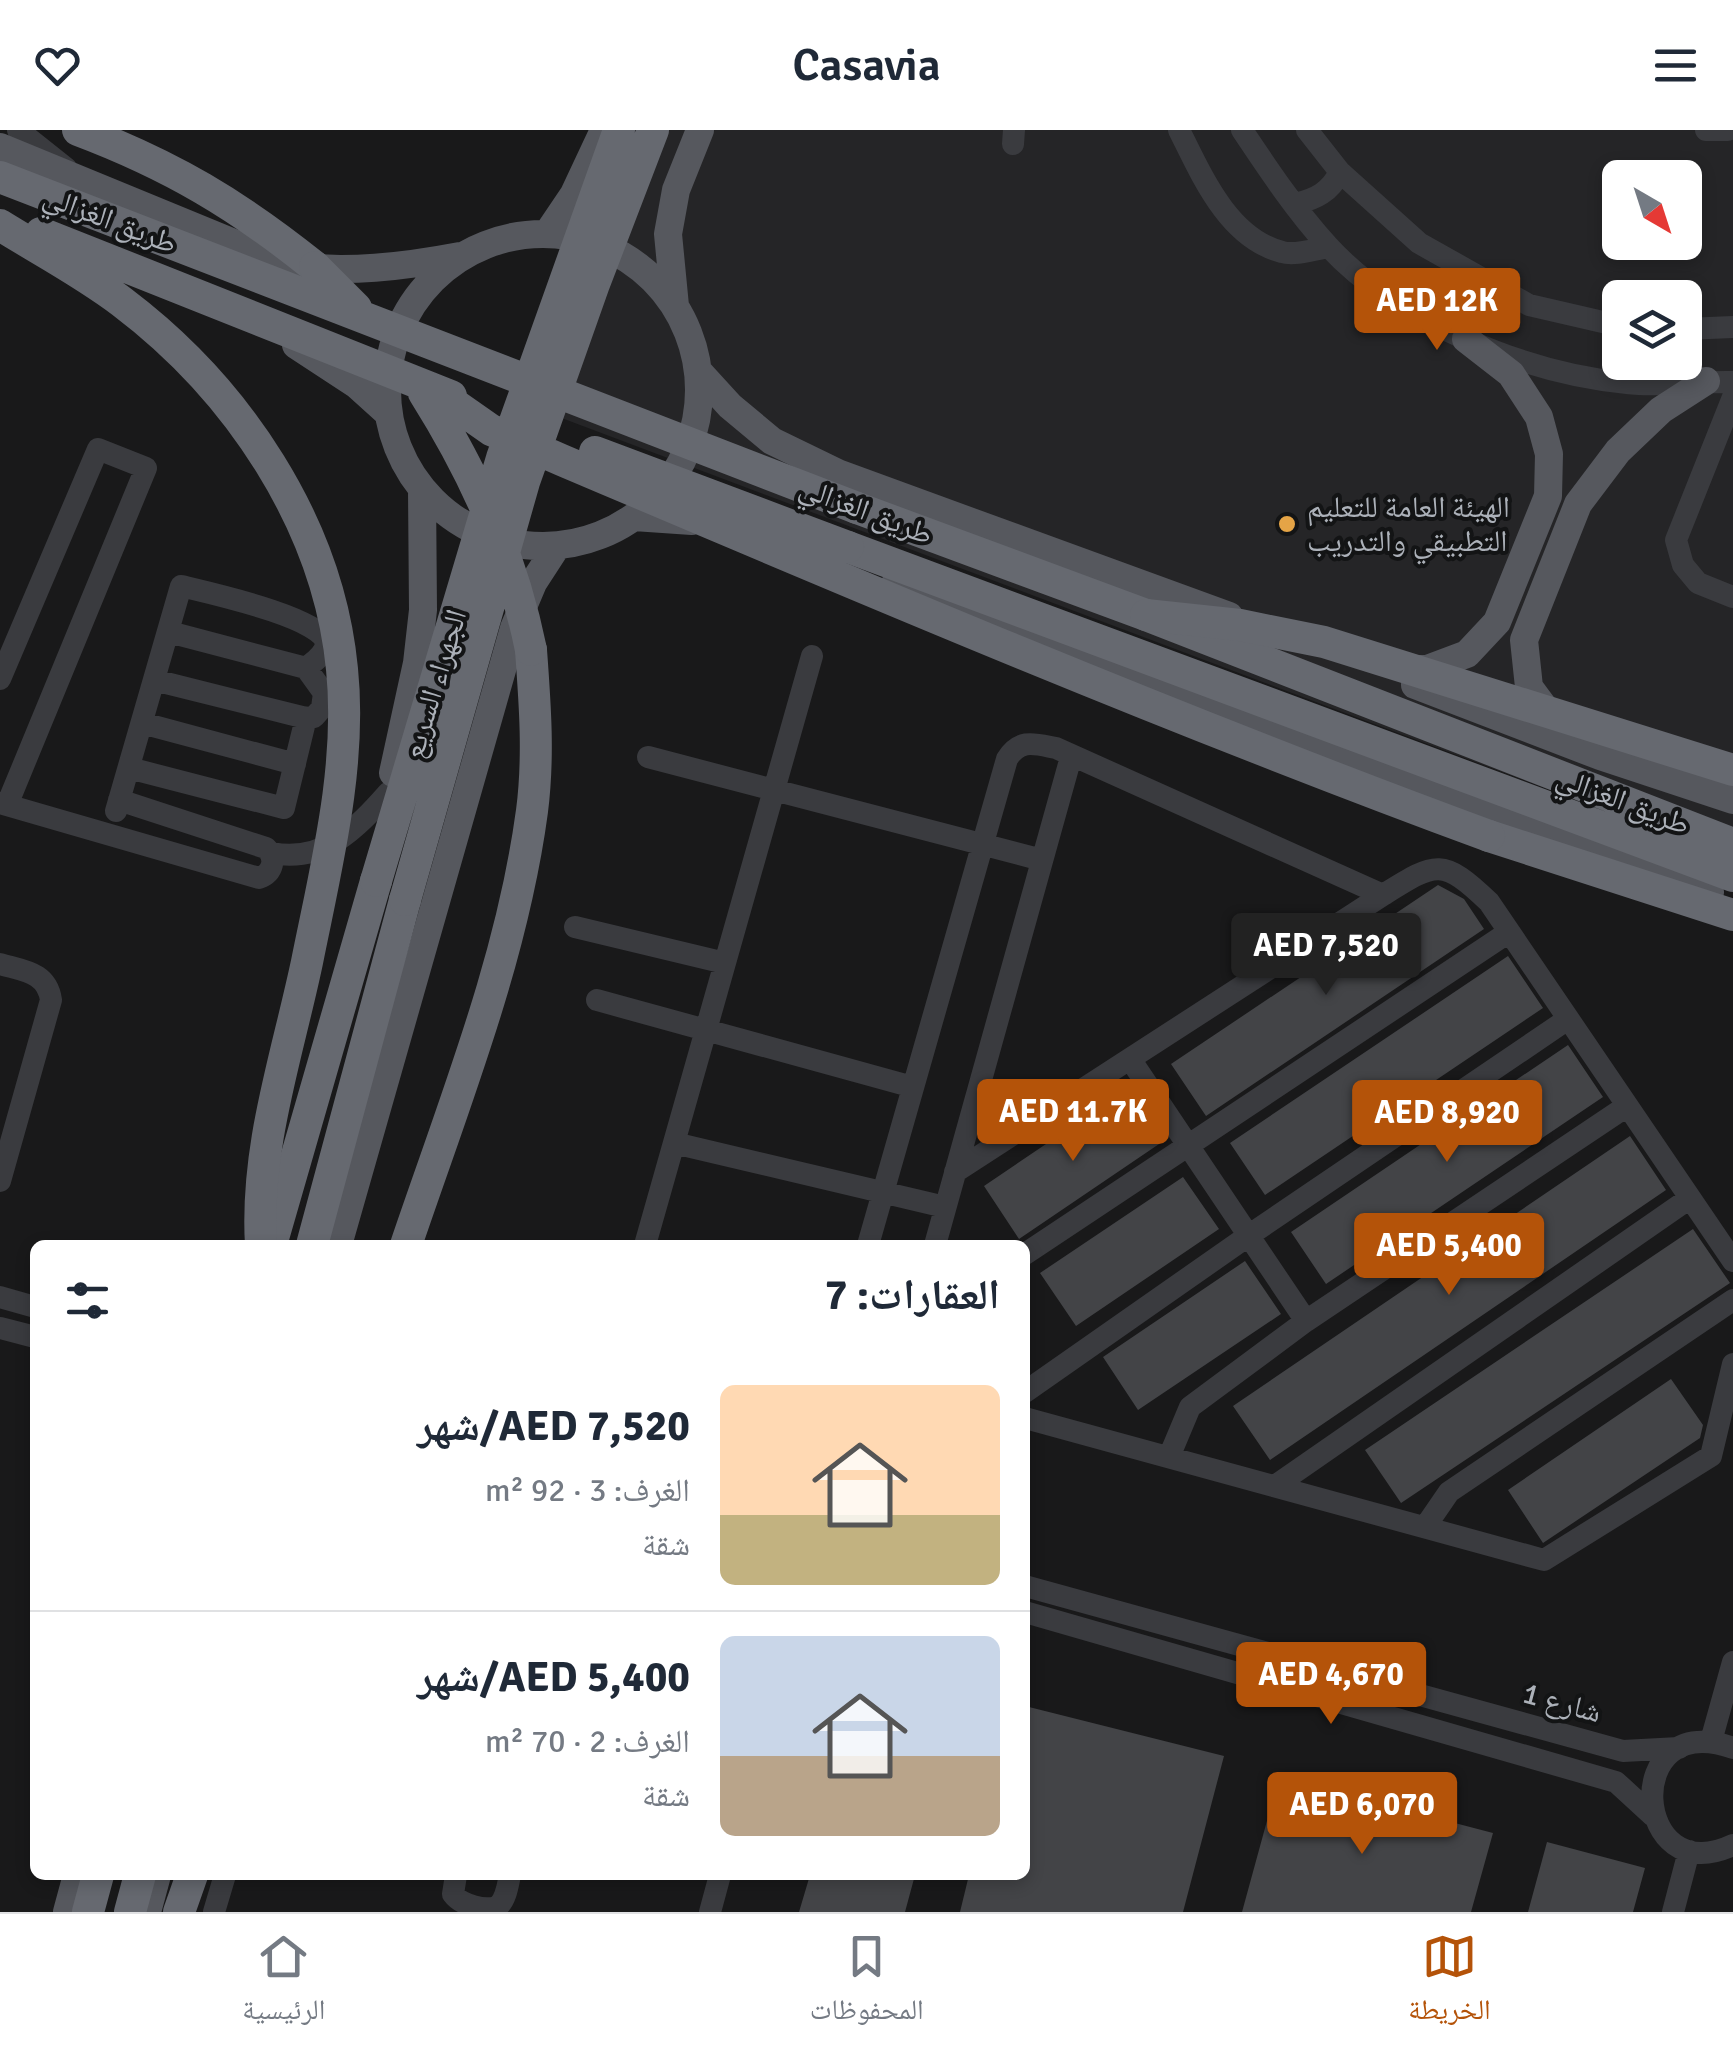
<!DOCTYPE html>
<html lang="ar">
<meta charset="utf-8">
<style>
body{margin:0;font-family:Signika,"Noto Naskh Arabic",sans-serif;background:#f6f6f7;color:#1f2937;direction:rtl;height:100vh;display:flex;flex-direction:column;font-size:38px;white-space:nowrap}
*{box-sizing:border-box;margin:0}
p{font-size:32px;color:#747a83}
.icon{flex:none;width:55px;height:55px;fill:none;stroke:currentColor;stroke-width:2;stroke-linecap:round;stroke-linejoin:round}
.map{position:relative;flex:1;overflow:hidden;direction:ltr}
.side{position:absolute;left:30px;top:1110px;width:1000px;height:640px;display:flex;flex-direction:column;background:#fff;border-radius:15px;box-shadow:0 5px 15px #0003;direction:rtl}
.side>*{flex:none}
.needle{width:65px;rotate:141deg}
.tools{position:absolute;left:1602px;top:30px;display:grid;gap:20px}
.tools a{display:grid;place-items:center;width:100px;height:100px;border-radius:15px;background:#fff;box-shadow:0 5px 15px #0003;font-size:50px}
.price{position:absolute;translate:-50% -85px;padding:0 22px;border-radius:10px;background:#b45309;color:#fff;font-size:32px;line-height:65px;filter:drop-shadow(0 2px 5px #0008)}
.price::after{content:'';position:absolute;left:50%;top:60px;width:30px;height:22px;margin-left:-15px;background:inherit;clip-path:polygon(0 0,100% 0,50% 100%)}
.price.current{background:#222;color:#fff}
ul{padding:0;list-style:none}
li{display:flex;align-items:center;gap:30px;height:250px;padding:0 30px}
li+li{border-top:2px solid #e0e1e3}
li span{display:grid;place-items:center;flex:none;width:280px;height:200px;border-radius:15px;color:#555}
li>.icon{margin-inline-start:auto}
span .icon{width:120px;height:120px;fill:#fffc;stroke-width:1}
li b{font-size:42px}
h2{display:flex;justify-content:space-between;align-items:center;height:120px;padding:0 30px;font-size:42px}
header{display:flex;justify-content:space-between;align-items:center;height:130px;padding:0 30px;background:#fff;font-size:45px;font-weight:600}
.dock{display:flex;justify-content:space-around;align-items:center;height:140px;border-top:2px solid #e0e1e3;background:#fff;font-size:28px;color:#747a83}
.dock a{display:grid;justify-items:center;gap:5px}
.dock .current{color:#b45309}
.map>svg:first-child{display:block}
.built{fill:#252527;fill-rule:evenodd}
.building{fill:#434447}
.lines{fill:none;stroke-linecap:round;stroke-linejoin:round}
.minor{stroke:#3a3b3f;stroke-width:22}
.major{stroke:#56585e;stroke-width:28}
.highway{stroke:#666970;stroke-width:32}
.highway-bridge{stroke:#666970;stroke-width:32}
.poi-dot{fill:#e5a446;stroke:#131415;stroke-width:4}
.labels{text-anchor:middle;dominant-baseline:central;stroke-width:8;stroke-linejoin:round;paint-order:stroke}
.street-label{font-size:30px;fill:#acb1b9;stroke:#131415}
.poi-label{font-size:30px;fill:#acb1b9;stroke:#131415;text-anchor:start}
</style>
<header><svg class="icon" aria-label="menu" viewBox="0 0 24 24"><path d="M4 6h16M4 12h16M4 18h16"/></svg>Casavia<svg class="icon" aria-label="heart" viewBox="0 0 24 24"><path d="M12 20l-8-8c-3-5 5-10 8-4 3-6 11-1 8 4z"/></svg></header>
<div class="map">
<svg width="1733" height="1782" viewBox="0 0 1733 1782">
<rect width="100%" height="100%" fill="#19191a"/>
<path class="built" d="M633,0H1733V729L535,278ZM1620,48H1685V112H1620ZM1620,168H1685V232H1620Z"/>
<path class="building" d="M1438,755L1464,769L1484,799L1206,986L1171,934Z
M1508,826L1543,878L1265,1065L1230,1013Z
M1568,915L1603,967L1326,1154L1291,1102Z
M1126,960L1162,1012L1019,1109L984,1056Z
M1630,1006L1666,1060L1270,1330L1233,1276Z
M1183,1047L1219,1099L1076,1196L1040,1143Z
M1693,1099L1730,1153L1401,1373L1365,1320Z
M1245,1131L1281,1184L1138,1280L1103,1227Z
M1671,1249L1703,1295L1700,1308L1543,1413L1508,1360Z
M1025,1576L1224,1626L1183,1782H960L969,1745H1025Z
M1279,1647L1493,1703L1471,1782H1242Z
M1547,1712L1645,1738L1633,1782H1528Z
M810,1745H915L905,1782H799Z"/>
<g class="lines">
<path class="minor" d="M18,0L66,38
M1179,0C1202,46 1228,108 1282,122C1295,126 1315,119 1329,117
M1242,0C1268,39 1296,81 1328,116C1397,191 1527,244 1627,253C1661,257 1698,251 1733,252
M1307,0L1340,42L1419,113L1529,175L1620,196
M1706,0H1728
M1013,14L1014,0
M1295,74C1316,69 1330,62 1340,42
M1685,199L1733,197
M1733,267L1676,410L1683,435L1698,453L1733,467
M0,549L98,319L146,338L7,675
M154,550L306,588L314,587L322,578L324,563L306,538L169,502
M142,593L295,634
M648,627L1042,730
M129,638L284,678L306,588
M0,673L259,748C273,743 277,728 266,718L119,670
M116,681L181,456C205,462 326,488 326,514C325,525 313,532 306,538
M272,723C324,733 356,699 388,663
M575,797L725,833
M0,834C24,841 47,842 51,870L0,1051
M597,870L913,957
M1130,929L1306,1191
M674,1013L945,1077
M955,1042L1383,765C1436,732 1442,727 1489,772L1733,1131
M645,1115L812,526
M868,1115L1007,629C1020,608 1035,614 1056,618L1383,765
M935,1115L1071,627
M1025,1124L1509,802
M0,1167L35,1177
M0,1198L35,1207
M1025,1262L1248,1106L1568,889
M1025,1288L1544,1430L1711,1326L1733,1234
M1169,1327L1190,1277L1306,1191L1627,976
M1275,1356L1690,1068
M1425,1397L1449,1362L1733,1170
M1025,1456L1623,1621L1679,1618
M1025,1482L1616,1652L1653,1686
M1711,1611L1733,1532
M1733,1618C1619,1577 1632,1763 1733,1715
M456,1745L453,1764C461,1775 486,1782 498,1776C506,1770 508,1754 510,1745
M214,1782L225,1745
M710,1782L720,1745
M1673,1782L1689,1721"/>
<path class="major" d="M0,17L290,136C348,143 402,137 460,126
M547,104L574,64L604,0
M387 260a156 156 0 1 1 312 0a156 156 0 1 1-312 0Z
M675,176L668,104L676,60L700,0
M296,215L357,255L388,283
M698,241L730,276L772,311L840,344L1229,486
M634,387L692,391
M895,454L1710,762
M1410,539H1427L1467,524L1497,492L1548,366L1549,324L1539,287L1511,244L1466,209
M1415,555L1600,626L1733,670
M1552,588L1529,557L1524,510L1578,374L1618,321L1661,280L1706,251
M393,643L417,533L423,480L422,360
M338,1115L514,498L533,453L557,416
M67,1782L77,1745
M147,1782L157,1745"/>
<path class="highway" d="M78,0C171,35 238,75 315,137
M857,378L1146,485L1733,714
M848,417L1733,746
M1489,706L1733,785
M271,1115L376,751
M312,1115L405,770
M406,1115C454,973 512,830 532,681C539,627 535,574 531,520
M88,1782L98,1745
M130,1782L140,1745
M179,1782L192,1745"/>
<path class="highway-bridge" d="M0,47L857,378
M0,95C40,120 84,143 122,172C237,259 328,393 342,539C352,636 326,737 307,832C287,927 255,1017 261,1115
M41,103L451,266
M315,137L356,178
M431,258L491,300C821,440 1152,582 1489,706
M424,263C475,344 512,426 531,520
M595,322L848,417
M1146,485L1240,495L1324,512L1733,640
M376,751L502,328L619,0
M405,770L524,352L594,154L653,0"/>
</g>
<circle class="poi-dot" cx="1287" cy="394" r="10"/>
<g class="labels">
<g class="street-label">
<text transform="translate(110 90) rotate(21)">طريق الغزالي</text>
<text transform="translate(866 381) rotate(21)">طريق الغزالي</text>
<text transform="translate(435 554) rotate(-73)">الجهراء السريع</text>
<text transform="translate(1623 671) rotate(21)">طريق الغزالي</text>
<text transform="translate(1562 1573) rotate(15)">شارع 1</text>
</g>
<g class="poi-label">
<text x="1307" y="377">الهيئة العامة للتعليم<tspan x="1307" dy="34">التطبيقي والتدريب</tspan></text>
</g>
</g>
</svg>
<div class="tools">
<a><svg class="needle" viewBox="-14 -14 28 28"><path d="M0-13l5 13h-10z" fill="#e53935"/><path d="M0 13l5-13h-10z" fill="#747a83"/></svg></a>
<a><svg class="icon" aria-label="layers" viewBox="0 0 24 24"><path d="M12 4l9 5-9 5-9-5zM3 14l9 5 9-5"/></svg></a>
</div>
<b class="price" style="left:1437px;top:223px">AED 12K</b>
<b class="price current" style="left:1326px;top:868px">AED 7,520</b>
<b class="price" style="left:1073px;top:1034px">AED 11.7K</b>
<b class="price" style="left:1447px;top:1035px">AED 8,920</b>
<b class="price" style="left:1449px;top:1168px">AED 5,400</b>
<b class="price" style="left:1331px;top:1597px">AED 4,670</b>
<b class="price" style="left:1362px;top:1727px">AED 6,070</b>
<section class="side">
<h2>العقارات: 7<svg class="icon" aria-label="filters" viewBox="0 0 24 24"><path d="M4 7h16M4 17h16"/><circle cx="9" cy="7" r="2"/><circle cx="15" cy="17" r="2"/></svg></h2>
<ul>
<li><span style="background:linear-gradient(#ffd9b3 65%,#c2b280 0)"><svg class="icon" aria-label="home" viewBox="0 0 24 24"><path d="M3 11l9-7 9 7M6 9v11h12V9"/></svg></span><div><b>AED 7,520/شهر</b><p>الغرف: 3 · 92 m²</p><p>شقة</p></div></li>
<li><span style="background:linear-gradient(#c9d6e8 60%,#b9a48a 0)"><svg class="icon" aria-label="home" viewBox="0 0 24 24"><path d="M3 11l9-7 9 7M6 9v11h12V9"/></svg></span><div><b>AED 5,400/شهر</b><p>الغرف: 2 · 70 m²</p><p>شقة</p></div></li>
</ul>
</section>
</div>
<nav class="dock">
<a class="current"><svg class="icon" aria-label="map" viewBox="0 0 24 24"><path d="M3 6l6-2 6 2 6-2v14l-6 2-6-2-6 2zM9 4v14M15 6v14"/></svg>الخريطة</a>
<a><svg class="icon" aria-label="saved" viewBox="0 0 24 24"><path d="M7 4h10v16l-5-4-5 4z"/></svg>المحفوظات</a>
<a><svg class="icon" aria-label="home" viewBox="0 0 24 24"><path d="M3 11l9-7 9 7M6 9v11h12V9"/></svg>الرئيسية</a>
</nav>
